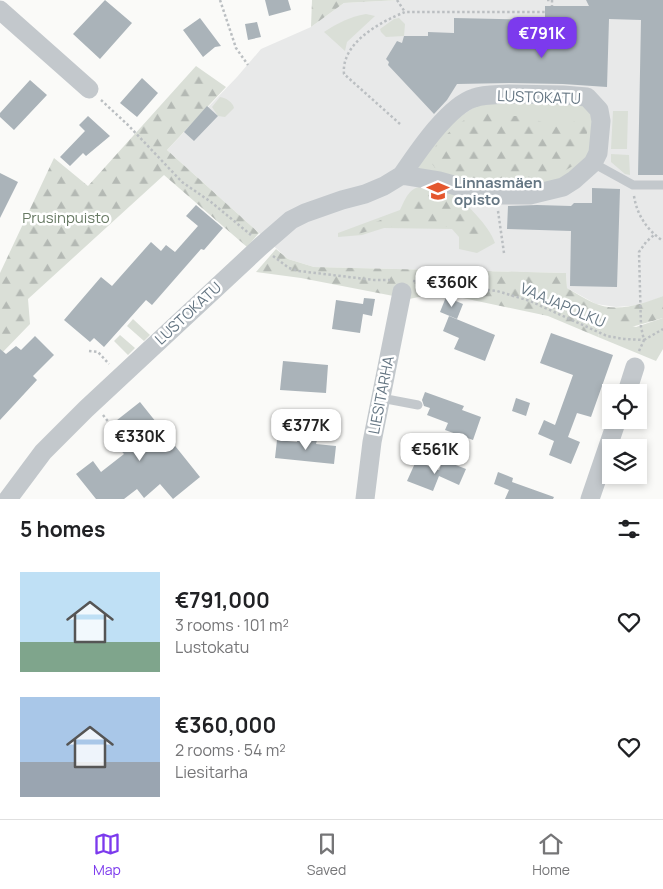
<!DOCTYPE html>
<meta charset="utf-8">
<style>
body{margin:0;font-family:Manrope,sans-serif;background:#f6f6f6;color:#202124;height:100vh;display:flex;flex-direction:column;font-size:19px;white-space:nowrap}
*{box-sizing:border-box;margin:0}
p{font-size:16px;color:#757577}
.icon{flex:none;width:28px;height:28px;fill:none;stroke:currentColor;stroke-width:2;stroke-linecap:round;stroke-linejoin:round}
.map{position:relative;height:499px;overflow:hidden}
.details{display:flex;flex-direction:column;background:#fff;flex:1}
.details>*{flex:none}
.fabs{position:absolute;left:602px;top:384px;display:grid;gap:10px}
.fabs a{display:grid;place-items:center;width:45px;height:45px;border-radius:0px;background:#fff;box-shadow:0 2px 8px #0003;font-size:25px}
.price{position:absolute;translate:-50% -42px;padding:0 11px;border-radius:10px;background:#fff;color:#222;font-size:16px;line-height:32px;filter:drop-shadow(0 1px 2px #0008)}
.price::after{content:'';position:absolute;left:50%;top:30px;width:15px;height:11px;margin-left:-8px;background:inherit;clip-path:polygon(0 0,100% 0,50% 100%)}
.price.current{background:#7c3aed;color:#fff}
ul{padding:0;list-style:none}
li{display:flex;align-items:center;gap:15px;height:125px;padding:0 20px}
li span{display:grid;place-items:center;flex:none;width:140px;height:100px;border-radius:0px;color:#555}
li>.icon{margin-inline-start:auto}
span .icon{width:60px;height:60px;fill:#fffc;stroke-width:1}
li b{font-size:21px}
h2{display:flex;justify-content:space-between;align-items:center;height:60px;padding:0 20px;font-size:21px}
.tab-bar{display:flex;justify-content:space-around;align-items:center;height:70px;border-top:1px solid #e0e0e0;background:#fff;font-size:14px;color:#757577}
.tab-bar a{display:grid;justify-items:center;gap:2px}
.tab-bar .current{color:#7c3aed}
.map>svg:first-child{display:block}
.built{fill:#e8e9e9}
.green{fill:#dadfd7}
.forest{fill:url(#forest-firs)}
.building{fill:#aab3b9}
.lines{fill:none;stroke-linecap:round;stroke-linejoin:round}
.path{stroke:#bbbfc2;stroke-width:2.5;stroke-dasharray:2.5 2.5;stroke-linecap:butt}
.service{stroke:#c3c8cc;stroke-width:9}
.minor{stroke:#c3c8cc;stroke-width:19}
.labels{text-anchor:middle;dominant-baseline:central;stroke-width:5;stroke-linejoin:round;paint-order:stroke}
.street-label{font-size:15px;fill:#657683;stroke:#fff}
.poi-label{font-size:15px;font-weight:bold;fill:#657683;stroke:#fff;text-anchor:start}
.park-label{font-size:15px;fill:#687a64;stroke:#fff}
</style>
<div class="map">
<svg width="663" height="499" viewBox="0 0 663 499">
<defs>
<pattern id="forest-firs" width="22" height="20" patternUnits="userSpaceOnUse" patternTransform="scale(1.25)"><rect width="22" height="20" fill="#dadfd7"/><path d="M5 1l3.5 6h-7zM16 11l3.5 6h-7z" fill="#b4b9b4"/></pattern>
</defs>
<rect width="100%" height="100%" fill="#fafaf8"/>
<path class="built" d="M400,0H663V296L642,305L616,307L596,304L567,288L566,273L314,267L288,259L167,150L237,77L261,49L311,27L344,3Z"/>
<path class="green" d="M366,14L375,16L347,42L345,51L324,32C338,23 349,17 366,14Z
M399,18L405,24L404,36L386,37L381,32L380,29L394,19Z
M220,97C226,98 233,102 234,108L225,117L218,116L212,107Z
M579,102C603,117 592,139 587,163L548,187L492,189L417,170C423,160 428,149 435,140C448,125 465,112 482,103Z
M613,111H628L627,149H611Z
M611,154L629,155L630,175L625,174L611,162Z
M422,186L457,192C469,210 488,223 495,243L477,253L459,249V237L452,229L384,228L362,235L338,237V233L400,210C406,198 408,189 422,186Z
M663,318V349L656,361L598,337L603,319L636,327Z
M133,319L150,335L144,341L127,326Z
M120,335L135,348L128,355L114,341Z"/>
<path class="forest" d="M312,0H400L344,3L311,27Z
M196,66L226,87L167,150L259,233L247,247L164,175L28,299L30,324L0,355V273L54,158L88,186Z
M482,109H499L507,116H523L561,128L585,116L588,122L587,133L582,150L576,164L556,176L535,182L511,185L474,181L435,168L427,156C445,135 458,122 482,109Z
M423,188L457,194L470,215L488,233L485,242C469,244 465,237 455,226C443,228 432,224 420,224C396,224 380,228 358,234L355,233L356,230L403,211L413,193Z
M276,249L288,259L314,267L566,273L567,288C576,293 585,299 594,303C616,313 643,304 663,296V318L628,328L603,319L598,337L548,316L439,293L409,299L301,278L256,272Z"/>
<path class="building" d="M105,0L132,23L100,59L73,34Z
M265,0H288L291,10L269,16Z
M586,0H663V175H638L641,20L609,19L607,87L563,84L509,83L457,84L447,100L434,114L388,65L389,62L386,59L397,41L402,43L404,36H428V32L454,33V18L545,20V6H589Z
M200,18L221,46L215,47L203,57L183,30Z
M257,22L261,37L248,40L245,24Z
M142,78L158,93L137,117L120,103Z
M30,80L47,95L14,130L0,117V113Z
M207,106L218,116L194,141L184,132Z
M88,116L110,136L86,156L83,153L70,166L60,157L85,131L79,125Z
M0,173L18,182L0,218Z
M592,188L620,189L617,287L570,286L571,231L507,229L508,206L537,205L571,206L574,203H592Z
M196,205L223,228L204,250L201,249L152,305L146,300L104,347L94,338L90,342L64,320L101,277L112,286L151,242L161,251L166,245L175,252L198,226L186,216Z
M446,297L463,304L457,319L440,312Z
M364,298L375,299L372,316L363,314L360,333L332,329L336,300L363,304Z
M449,316L495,335L485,361L454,349L459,338L443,331Z
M551,333L613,355L591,417L577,413L568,437L580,442L571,464L549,455L554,441L538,434L544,420L555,425L573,375L540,363Z
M35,336L54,355L33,376L37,380L0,420V349L6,354L16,346L21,350Z
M283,361L328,365L326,393L280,390Z
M425,392L464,406L462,410L481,417L473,440L445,430L448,423L427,415L430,408L424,406L422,400Z
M516,398L530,403L526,416L512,411Z
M140,402L200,477L173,499L160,484L144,498L137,489L124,499H96L76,474L93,461L101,472L124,454L115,444L123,438L112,424Z
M297,438L317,440L316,444L336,446L334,464L275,458L277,440L297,442Z
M443,460L466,469L459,485L439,476L433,491L407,481L416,461L439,470Z
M498,472L513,478L512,482L554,497L553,499H505L509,490L494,484Z"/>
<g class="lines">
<path class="path" d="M220,0L236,48L248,65
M397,0L405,12
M547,0H552V6
M101,100L128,125L182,182L211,202L251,235
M400,124L344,74C341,43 380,22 405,12H545
M634,196C637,215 647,230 663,241
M498,211L504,253
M273,256L289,268L299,271L374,280H390
M413,281L497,291L530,301L607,336L624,339L644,340
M644,340L663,329
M89,351L98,352L109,364
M639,351L644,340L641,327L639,252L646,242L654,235
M103,415L122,439"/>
<path class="service" d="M593,163L633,185H663
M381,398L418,405"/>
<path class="minor" d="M0,10L89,89
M509,94L563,95L587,97L599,110L601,121L598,153L593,163L574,180L563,187L530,195H495L478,192L439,181L402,175C417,153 448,106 474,98C485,94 498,95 509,94Z
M627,392L635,367
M8,499L43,452L86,409L261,246L291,220L305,213L342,200L365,194L384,186L402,175
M365,499L372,442L402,292
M590,499L617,420"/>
</g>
<defs>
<g id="school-bare" transform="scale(1.725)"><path d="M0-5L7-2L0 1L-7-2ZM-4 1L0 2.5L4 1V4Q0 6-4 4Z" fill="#e4572e" stroke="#fff" stroke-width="2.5" paint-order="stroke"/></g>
</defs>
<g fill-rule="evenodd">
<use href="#school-bare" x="438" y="191"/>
</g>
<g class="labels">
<g class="street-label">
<text transform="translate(539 97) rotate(2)">LUSTOKATU</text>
<text transform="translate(563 305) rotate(23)">VAAJAPOLKU</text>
<text transform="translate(188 313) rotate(-43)">LUSTOKATU</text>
<text transform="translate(381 395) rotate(-79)">LIESITARHA</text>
</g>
<g class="poi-label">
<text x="454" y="182">Linnasmäen<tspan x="454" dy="17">opisto</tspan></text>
</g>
<g class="park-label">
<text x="66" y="217">Prusinpuisto</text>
</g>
</g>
</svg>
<div class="fabs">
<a><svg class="icon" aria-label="locate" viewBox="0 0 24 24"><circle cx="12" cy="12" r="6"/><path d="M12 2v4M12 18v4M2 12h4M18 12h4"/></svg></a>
<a><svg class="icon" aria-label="layers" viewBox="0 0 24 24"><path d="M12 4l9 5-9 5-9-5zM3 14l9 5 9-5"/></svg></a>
</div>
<b class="price current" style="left:542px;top:59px">€791K</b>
<b class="price" style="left:452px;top:308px">€360K</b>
<b class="price" style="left:306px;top:451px">€377K</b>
<b class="price" style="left:140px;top:462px">€330K</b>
<b class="price" style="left:435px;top:475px">€561K</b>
</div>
<section class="details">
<h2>5 homes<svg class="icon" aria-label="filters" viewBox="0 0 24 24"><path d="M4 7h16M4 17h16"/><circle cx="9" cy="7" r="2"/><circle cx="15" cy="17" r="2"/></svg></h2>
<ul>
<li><span style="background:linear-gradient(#bfe0f5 70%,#7fa58c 0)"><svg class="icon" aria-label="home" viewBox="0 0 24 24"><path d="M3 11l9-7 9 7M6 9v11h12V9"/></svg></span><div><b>€791,000</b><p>3 rooms · 101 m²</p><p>Lustokatu</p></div><svg class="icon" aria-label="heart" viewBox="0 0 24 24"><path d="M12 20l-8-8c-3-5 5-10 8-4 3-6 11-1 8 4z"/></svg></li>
<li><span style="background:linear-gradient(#a9c7e8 65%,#9aa5b1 0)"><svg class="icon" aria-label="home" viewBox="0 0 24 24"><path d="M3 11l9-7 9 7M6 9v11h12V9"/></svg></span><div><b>€360,000</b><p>2 rooms · 54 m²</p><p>Liesitarha</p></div><svg class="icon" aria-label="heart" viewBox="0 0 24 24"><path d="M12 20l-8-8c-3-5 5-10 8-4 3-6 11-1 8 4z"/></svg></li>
</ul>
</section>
<nav class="tab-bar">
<a class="current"><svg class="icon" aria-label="map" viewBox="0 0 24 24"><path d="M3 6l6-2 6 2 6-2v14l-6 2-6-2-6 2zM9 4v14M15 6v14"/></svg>Map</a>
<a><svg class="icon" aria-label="saved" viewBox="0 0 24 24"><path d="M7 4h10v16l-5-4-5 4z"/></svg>Saved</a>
<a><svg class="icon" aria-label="home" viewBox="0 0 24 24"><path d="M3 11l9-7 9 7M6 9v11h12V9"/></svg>Home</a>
</nav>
